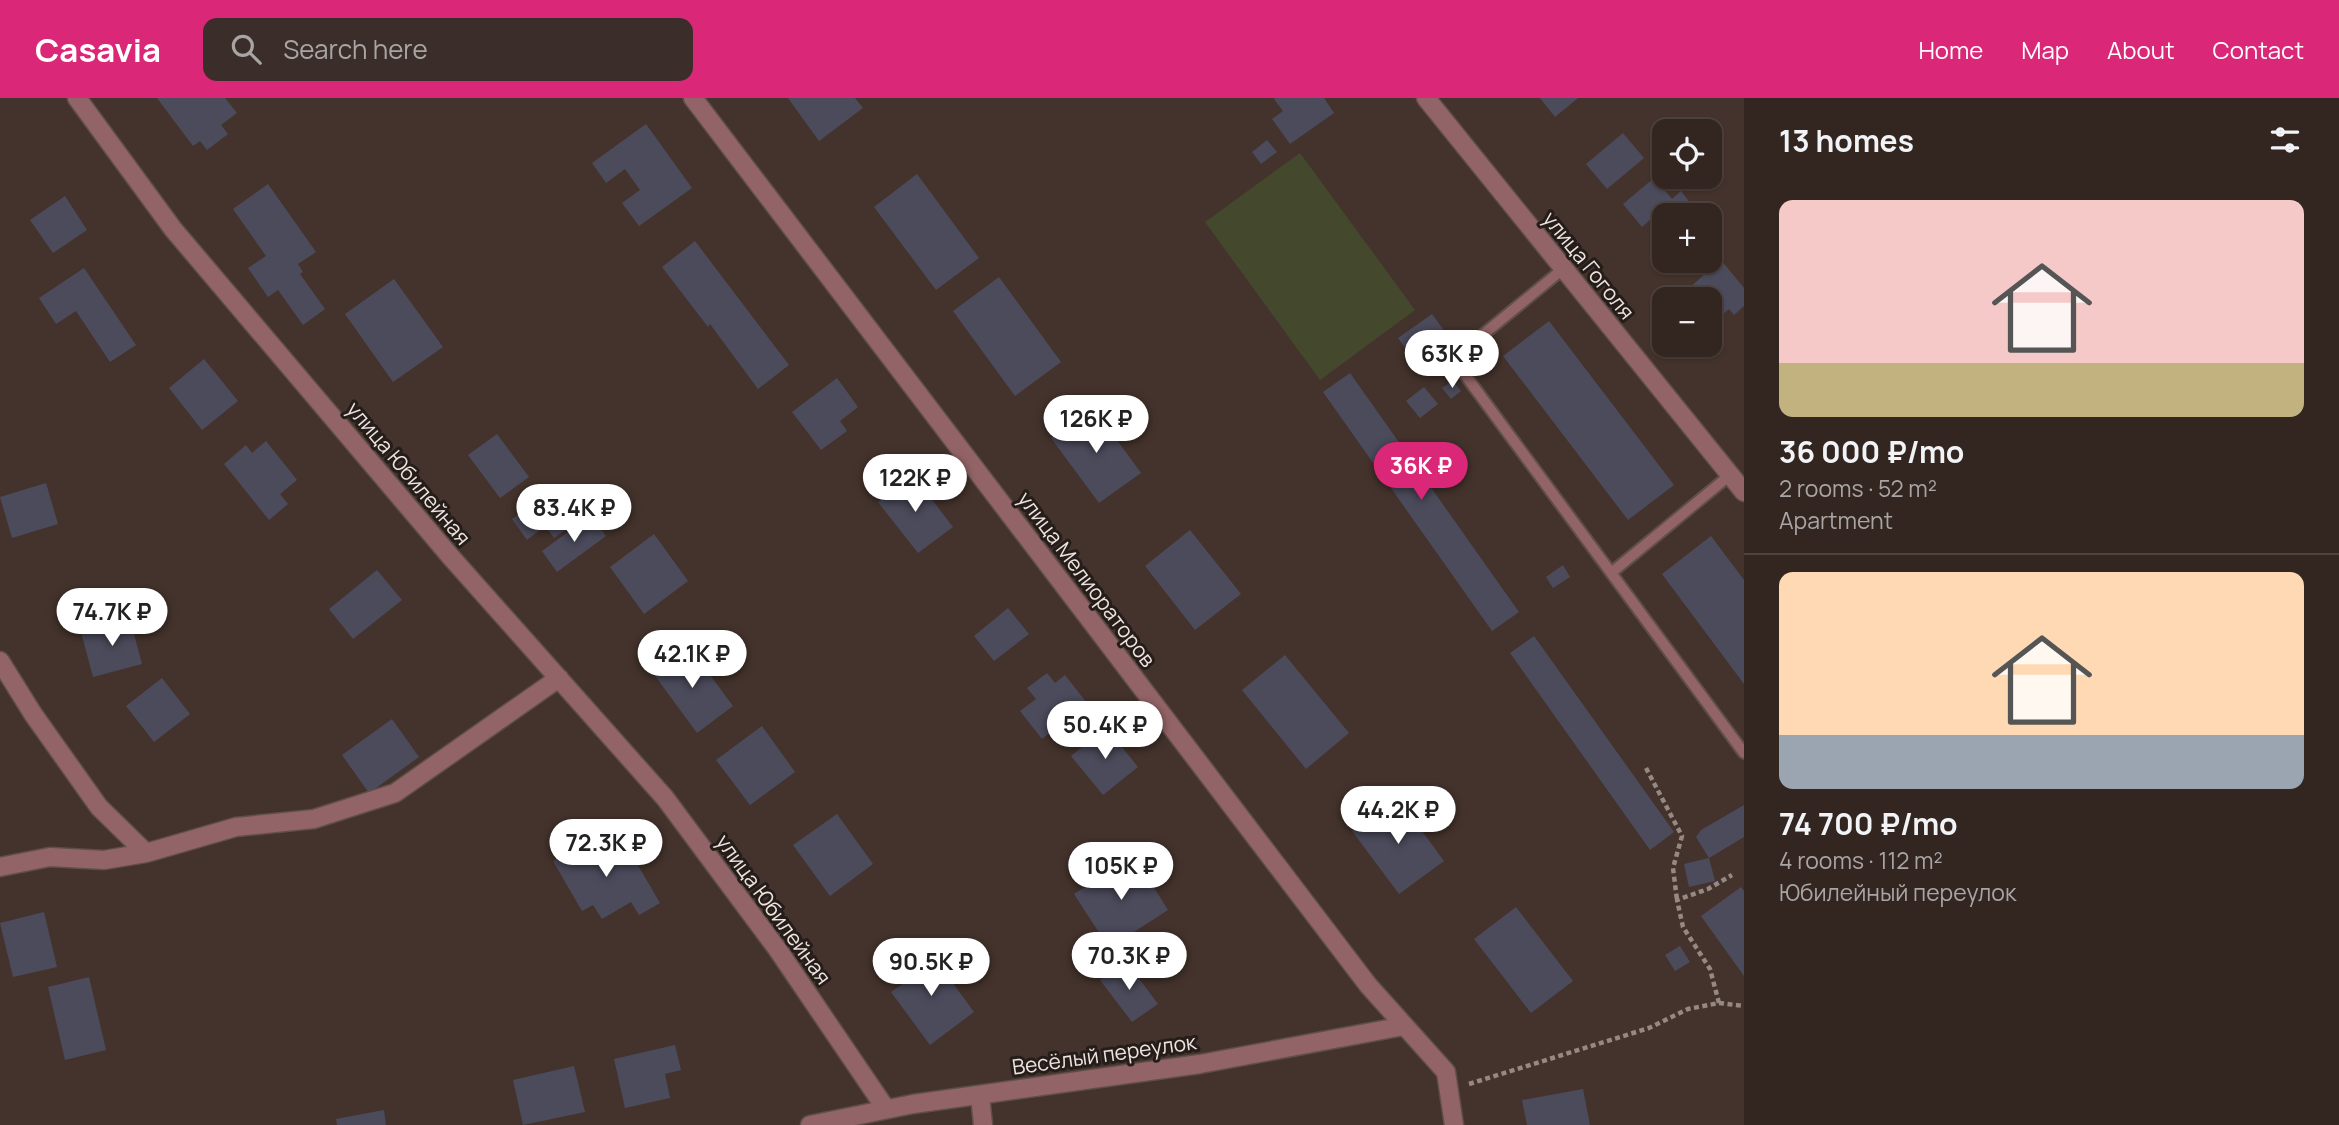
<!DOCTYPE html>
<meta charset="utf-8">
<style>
body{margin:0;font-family:Manrope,sans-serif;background:#3b2e2a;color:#f1f3f6;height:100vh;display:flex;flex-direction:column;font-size:26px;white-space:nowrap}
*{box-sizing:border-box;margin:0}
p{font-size:23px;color:#a9a5a5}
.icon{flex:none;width:38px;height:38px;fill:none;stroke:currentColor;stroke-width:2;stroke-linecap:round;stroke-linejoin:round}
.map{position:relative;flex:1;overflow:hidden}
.drawer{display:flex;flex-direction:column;background:#332621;width:595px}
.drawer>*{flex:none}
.fabs{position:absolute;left:1652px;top:21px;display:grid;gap:14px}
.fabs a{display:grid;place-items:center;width:70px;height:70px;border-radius:14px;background:#332621;box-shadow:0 2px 5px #0004,0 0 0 2px #4e433f;font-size:35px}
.price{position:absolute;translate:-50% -60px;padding:0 16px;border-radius:24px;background:#fff;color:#222;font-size:23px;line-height:46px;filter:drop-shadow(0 2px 4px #0008)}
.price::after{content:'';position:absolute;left:50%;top:42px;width:21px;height:16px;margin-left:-10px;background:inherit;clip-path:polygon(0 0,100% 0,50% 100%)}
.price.on{background:#db2777;color:#fff}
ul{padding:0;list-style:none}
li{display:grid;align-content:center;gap:14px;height:371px;padding:0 35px}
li+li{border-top:2px solid #4e433f}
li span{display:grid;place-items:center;height:217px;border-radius:14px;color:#555}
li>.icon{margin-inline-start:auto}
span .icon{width:126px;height:126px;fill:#fffc;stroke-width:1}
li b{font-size:30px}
h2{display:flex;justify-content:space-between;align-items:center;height:84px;padding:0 35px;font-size:30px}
header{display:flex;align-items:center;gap:42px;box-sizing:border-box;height:98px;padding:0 35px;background:#db2777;color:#fff}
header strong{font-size:33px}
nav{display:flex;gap:38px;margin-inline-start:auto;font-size:24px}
.search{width:490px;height:63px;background:#3b2e2a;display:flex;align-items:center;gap:18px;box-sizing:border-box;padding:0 24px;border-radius:14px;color:#a9a5a5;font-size:26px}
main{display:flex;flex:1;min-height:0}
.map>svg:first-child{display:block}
.green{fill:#44492d}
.building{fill:#4c4b5c}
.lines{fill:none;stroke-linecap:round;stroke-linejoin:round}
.service-casing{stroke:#5f4f48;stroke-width:14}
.minor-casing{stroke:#5f4f48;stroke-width:21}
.path{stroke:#968882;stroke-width:4.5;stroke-dasharray:5 3.5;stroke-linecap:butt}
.service{stroke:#936467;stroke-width:10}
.minor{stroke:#936467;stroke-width:18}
.labels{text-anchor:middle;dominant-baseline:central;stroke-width:6;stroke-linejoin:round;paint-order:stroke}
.street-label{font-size:21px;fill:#eee3de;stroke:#251d1a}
</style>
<header>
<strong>Casavia</strong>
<div class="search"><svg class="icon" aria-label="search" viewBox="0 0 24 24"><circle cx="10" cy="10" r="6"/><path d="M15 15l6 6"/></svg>Search here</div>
<nav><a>Home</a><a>Map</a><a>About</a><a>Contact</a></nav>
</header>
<main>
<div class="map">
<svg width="1744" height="1027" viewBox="0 0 1744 1027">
<rect width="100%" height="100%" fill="#44332c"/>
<path class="green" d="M1300,55L1415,212L1320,282L1205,124Z"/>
<path class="building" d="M157,0H225L237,15L221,27L228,36L207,52L200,43L193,48Z
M788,0H855L863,10L819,43Z
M1275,0H1324L1334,15L1290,46L1272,21L1283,13L1274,1Z
M1540,0H1578L1555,19Z
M646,26L692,90L639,128L622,105L640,92L625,71L606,85L592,65Z
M1623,35L1644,60L1607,91L1586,66Z
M1267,42L1277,54L1261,66L1252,54Z
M917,76L979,160L936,192L874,109Z
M1654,80L1672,101L1681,93L1691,106L1678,117H1664V129L1660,132L1651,121L1642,129L1623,106Z
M268,86L316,154L298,166L303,174L300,176L325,211L303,227L278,192L268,199L248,170L266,158L233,111Z
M65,98L87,132L53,155L30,122Z
M695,143L789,267L758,291L710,226L708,229L662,169Z
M1721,162L1744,190V208L1734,217L1729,211L1716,222L1710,215V201H1698L1689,190Z
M84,170L136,247L110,264L76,213L56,226L39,200Z
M999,179L1061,264L1015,298L953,213Z
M394,181L443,249L393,284L345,216Z
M1432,216L1450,241L1416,265L1398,240Z
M1549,223L1674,387L1628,422L1503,258Z
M204,261L238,303L202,332L169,290Z
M1350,275L1519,514L1492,533L1323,294Z
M837,280L858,309L840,323L847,333L821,352L792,314Z
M1453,283L1461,293L1451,301L1442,290Z
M1424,289L1438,306L1420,320L1406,303Z
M1093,309L1141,375L1099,405L1051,340Z
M497,336L529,379L500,400L468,357Z
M266,343L297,382L280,396L288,406L269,422L224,366L246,347L252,355Z
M913,377L953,429L918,455L878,404Z
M46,385L58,426L12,440L0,399Z
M560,386L575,406L562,416L571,428L554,440L545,428L527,442L512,421Z
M591,417L606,438L557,474L542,453Z
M1190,432L1241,496L1195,532L1145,468Z
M654,436L688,483L644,516L610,469Z
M1711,438L1744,482V586L1662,476Z
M1563,467L1570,479L1553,490L1546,479Z
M377,472L402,502L353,541L329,511Z
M1008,510L1029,536L994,563L974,538Z
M130,521L142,566L93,579L81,534Z
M1534,538L1674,734L1650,752L1510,555Z
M693,554L733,608L697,635L650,571L672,555L679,565Z
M1285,557L1349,635L1306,671L1242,592Z
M1047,575L1055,585L1065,577L1087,605L1042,641L1020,613L1036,601L1027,590Z
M162,580L190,616L154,644L126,608Z
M392,621L419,659L369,695L342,657Z
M762,628L795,674L750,707L716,662Z
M1106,629L1138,669L1103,697L1071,658Z
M1397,699L1444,763L1399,796L1352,733Z
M1744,707V739L1709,760L1715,783L1689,789L1684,766L1709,760L1696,739L1701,732Z
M837,716L873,766L830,798L793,747Z
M593,740L604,758L625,745L660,805L639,817L631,804L602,821L593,807L582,813L553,763Z
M1134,758L1168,812L1109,850L1074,796Z
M1741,789L1744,793V878L1701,818Z
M1516,809L1573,883L1531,915L1474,841Z
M44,814L57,869L13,879L0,825Z
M1680,848L1690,864L1675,873L1665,857Z
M928,851L974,914L930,947L891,894L904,885L896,874Z
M1126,863L1158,906L1132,924L1100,882Z
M89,879L106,952L65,962L48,889Z
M675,947L681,972L665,976L670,1000L625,1010L614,961Z
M574,968L585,1014L523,1027L513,982Z
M1583,991L1590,1027H1527L1522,1002Z
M384,1012L386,1027H337L336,1021Z"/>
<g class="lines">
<g class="service-casing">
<path id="service" d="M1563,171L1463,253L1460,270L1744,655
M1611,475L1730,377"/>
</g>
<g class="minor-casing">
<path id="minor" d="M77,0L173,131L450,458L665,700L778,852L886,1011
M693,0L1368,887L1446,974L1454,1027
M1426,0L1744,394
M0,563L33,616L99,709L146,755L236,729L314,721L395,695L559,580
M0,769L50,759L104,762L146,755
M980,997L983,1027
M810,1027L913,1006L1200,966L1404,928"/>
</g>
<path class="path" d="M1646,670L1682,738L1673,770L1677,802
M1719,905L1710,871L1683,829L1677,802L1708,791L1732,777
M1469,986L1649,930L1688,911L1719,905L1744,908"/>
<use href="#service" class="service"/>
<use href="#minor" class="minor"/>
</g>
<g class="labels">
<g class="street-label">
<text transform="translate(1589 167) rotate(51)">улица Гоголя</text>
<text transform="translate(409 375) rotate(50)">улица Юбилейная</text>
<text transform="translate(1087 481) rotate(53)">улица Мелиораторов</text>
<text transform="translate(774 811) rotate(54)">улица Юбилейная</text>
<text transform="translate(1104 956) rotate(-8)">Весёлый переулок</text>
</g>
</g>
</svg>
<div class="fabs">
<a><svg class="icon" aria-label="locate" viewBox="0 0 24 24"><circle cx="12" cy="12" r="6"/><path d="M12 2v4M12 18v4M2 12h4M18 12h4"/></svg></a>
<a>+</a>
<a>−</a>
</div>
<b class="price" style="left:1452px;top:292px">63K ₽</b>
<b class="price" style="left:1096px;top:357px">126K ₽</b>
<b class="price on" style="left:1421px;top:404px">36K ₽</b>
<b class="price" style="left:915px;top:416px">122K ₽</b>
<b class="price" style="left:574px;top:446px">83.4K ₽</b>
<b class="price" style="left:112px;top:550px">74.7K ₽</b>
<b class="price" style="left:692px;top:592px">42.1K ₽</b>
<b class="price" style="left:1105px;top:663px">50.4K ₽</b>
<b class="price" style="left:1398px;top:748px">44.2K ₽</b>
<b class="price" style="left:606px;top:781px">72.3K ₽</b>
<b class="price" style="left:1121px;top:804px">105K ₽</b>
<b class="price" style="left:1129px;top:894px">70.3K ₽</b>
<b class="price" style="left:931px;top:900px">90.5K ₽</b>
</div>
<section class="drawer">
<h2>13 homes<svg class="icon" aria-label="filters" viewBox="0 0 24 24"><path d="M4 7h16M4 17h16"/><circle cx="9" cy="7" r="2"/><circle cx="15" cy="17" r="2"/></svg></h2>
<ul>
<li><span style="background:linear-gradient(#f6c9c9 75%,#c2b280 0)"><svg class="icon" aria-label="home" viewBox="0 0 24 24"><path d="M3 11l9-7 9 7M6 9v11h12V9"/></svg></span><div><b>36 000 ₽/mo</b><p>2 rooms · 52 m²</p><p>Apartment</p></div></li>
<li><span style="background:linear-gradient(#ffd9b3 75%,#9aa5b1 0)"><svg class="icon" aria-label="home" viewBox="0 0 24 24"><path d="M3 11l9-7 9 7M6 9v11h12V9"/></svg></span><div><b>74 700 ₽/mo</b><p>4 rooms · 112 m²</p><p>Юбилейный переулок</p></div></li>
</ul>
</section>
</main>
